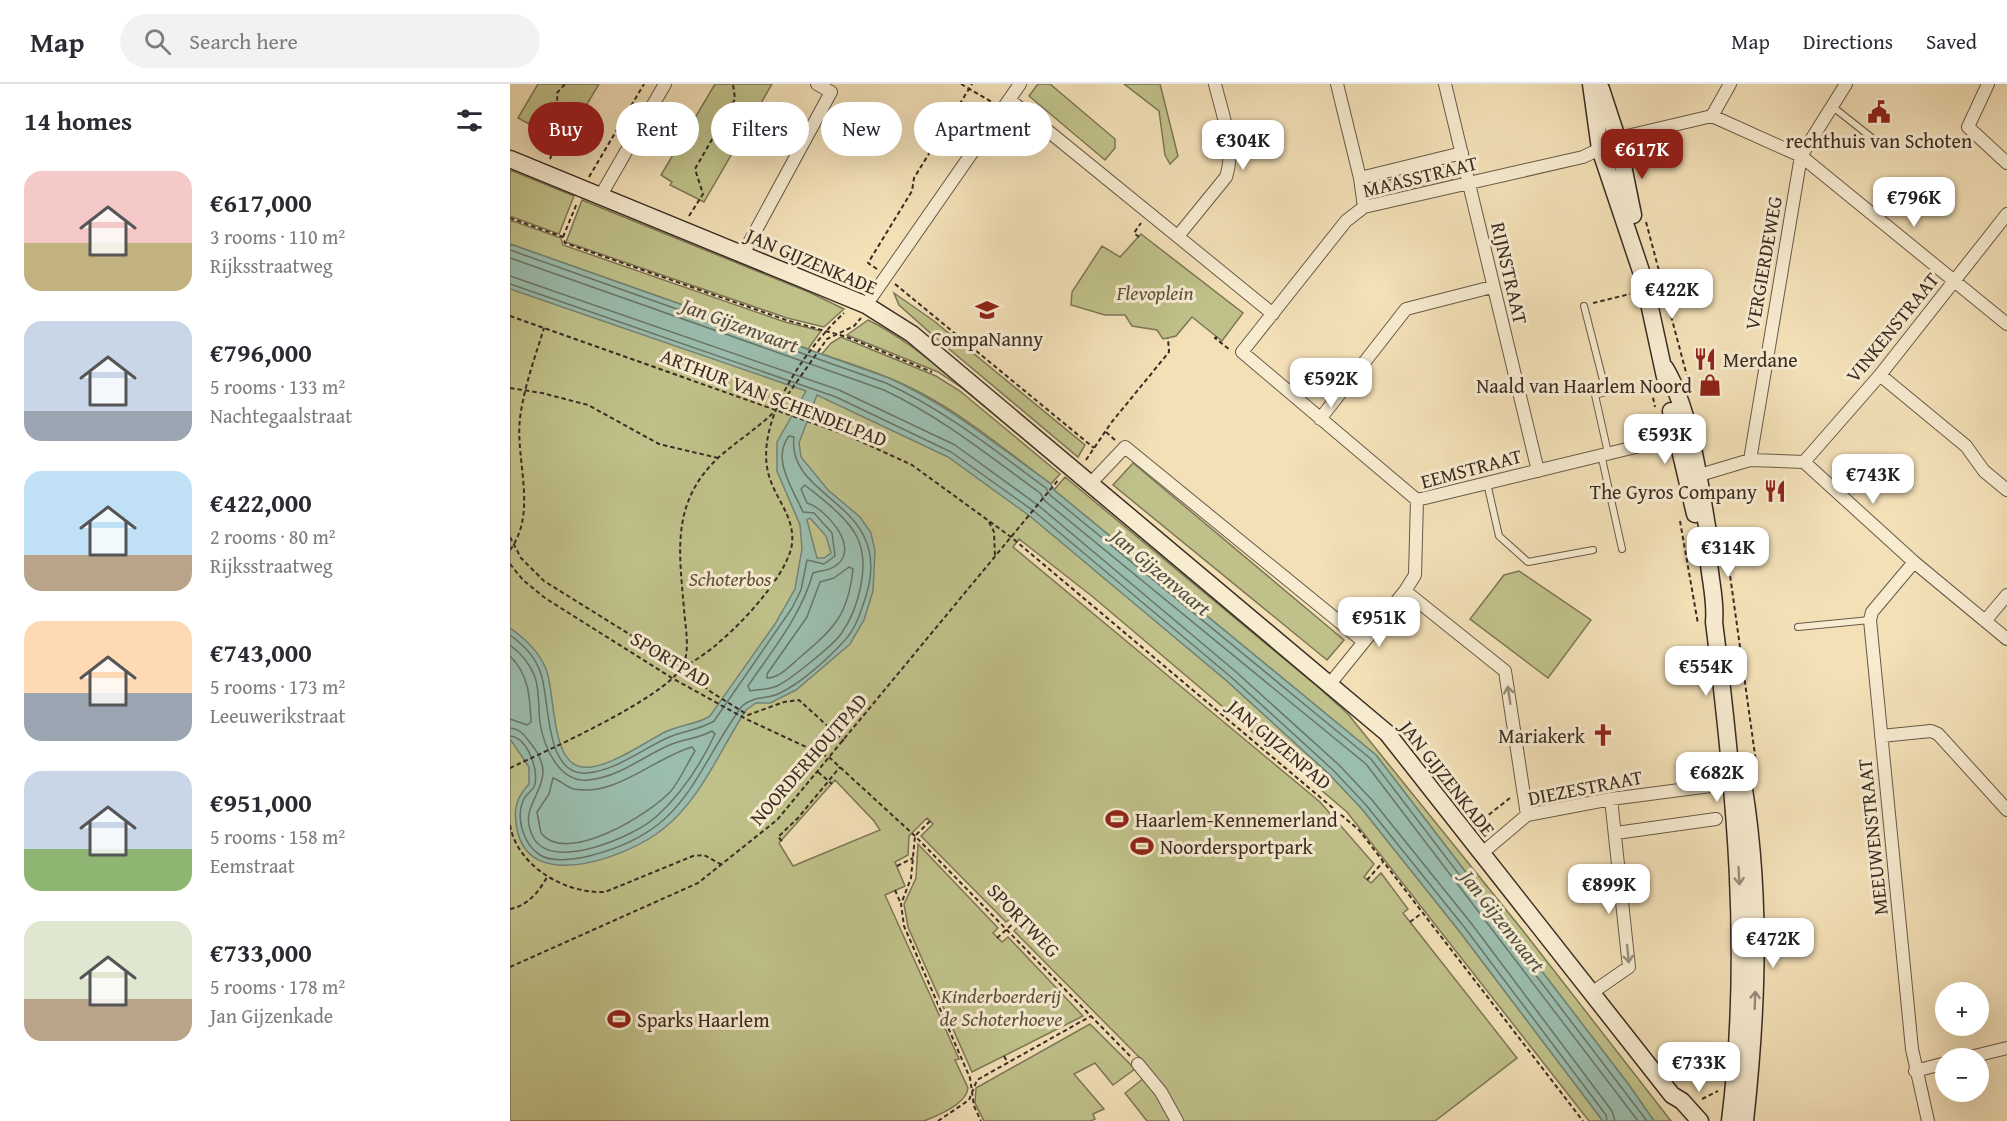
<!DOCTYPE html>
<meta charset="utf-8">
<style>
body{margin:0;font-family:"Gentium Book Plus",serif;background:#f2f2f3;color:#2b2b33;height:100vh;display:flex;flex-direction:column;font-size:22px;white-space:nowrap}
*{box-sizing:border-box;margin:0}
p{font-size:20px;color:#7c7c81}
.icon{flex:none;width:33px;height:33px;fill:none;stroke:currentColor;stroke-width:2;stroke-linecap:round;stroke-linejoin:round}
.map{position:relative;flex:1;overflow:hidden}
.details{display:flex;flex-direction:column;background:#fff;width:510px}
.details>*{flex:none}
.hud{position:absolute;left:18px;top:18px;width:570px;height:54px;display:flex;gap:12px}
.tools{position:absolute;left:1425px;top:898px;display:grid;gap:12px}
.tools a{display:grid;place-items:center;width:54px;height:54px;border-radius:50%;background:#fff;box-shadow:0 6px 24px #0002;font-size:30px}
.price{position:absolute;translate:-50% -51px;padding:0 14px;border-radius:12px;background:#fff;color:#222;font-size:20px;line-height:39px;filter:drop-shadow(0 2px 3px #0008)}
.price::after{content:'';position:absolute;left:50%;top:36px;width:18px;height:14px;margin-left:-9px;background:inherit;clip-path:polygon(0 0,100% 0,50% 100%)}
.price.on{background:#8f2418;color:#fff}
ul{padding:0;list-style:none}
li{display:flex;align-items:center;gap:18px;height:150px;padding:0 24px}
li span{display:grid;place-items:center;flex:none;width:168px;height:120px;border-radius:18px;color:#555}
li>.icon{margin-inline-start:auto}
span .icon{width:72px;height:72px;fill:#fffc;stroke-width:1}
li b{font-size:26px}
h2{display:flex;justify-content:space-between;align-items:center;height:72px;padding:0 24px;font-size:26px}
.chip{padding:0 21px;border-radius:27px;background:#fff;box-shadow:0 6px 24px #0002;font-size:21px;line-height:54px}
.chip.on{background:#8f2418;color:#fff}
header{display:flex;align-items:center;gap:36px;box-sizing:border-box;height:84px;padding:0 30px;background:#fff;border-bottom:2px solid #e1e1e2}
header strong{font-size:28px}
nav{display:flex;gap:33px;margin-inline-start:auto;font-size:21px}
.search{width:420px;height:54px;background:#f2f2f3;display:flex;align-items:center;gap:15px;box-sizing:border-box;padding:0 21px;border-radius:33px;color:#7c7c81;font-size:22px}
main{display:flex;flex:1;min-height:0}
.map>svg:first-child{display:block}
.green{fill:#c0c18a;stroke:#7d7656;stroke-width:1.5;fill-rule:evenodd}
.water{fill:#9bbdad;stroke:#748376;stroke-width:1.5;fill-rule:evenodd}
.lines{fill:none;stroke-linecap:round;stroke-linejoin:round}
.shore{stroke:#6a7468;stroke-width:1.5}
.lane-casing{stroke:#685948;stroke-width:8}
.street-casing{stroke:#685948;stroke-width:14}
.secondary-casing{stroke:#3a2c23;stroke-width:19}
.path{stroke:#3a2c23;stroke-width:2;stroke-dasharray:4.5 3;stroke-linecap:butt}
.lane{stroke:#f7ebd0;stroke-width:6}
.street{stroke:#f7ebd0;stroke-width:12}
.secondary{stroke:#f7ebd0;stroke-width:16}
.oneway{stroke:#988c7a}
.labels{text-anchor:middle;dominant-baseline:central;stroke-width:6;stroke-linejoin:round;paint-order:stroke}
.poi-label{font-size:20px;fill:#3a2c23;stroke:#f7ebd0;text-anchor:start}
.street-label{font-size:20px;fill:#3a2c23;stroke:#f7ebd0}
.park-label{font-size:20px;font-style:italic;fill:#5c513d;stroke:#f7ebd0}
.water-label{font-size:21px;font-style:italic;fill:#525046;stroke:#f7ebd0}
</style>
<header>
<strong>Map</strong>
<div class="search"><svg class="icon" aria-label="search" viewBox="0 0 24 24"><circle cx="10" cy="10" r="6"/><path d="M15 15l6 6"/></svg>Search here</div>
<nav><a>Map</a><a>Directions</a><a>Saved</a></nav>
</header>
<main>
<section class="details">
<h2>14 homes<svg class="icon" aria-label="filters" viewBox="0 0 24 24"><path d="M4 7h16M4 17h16"/><circle cx="9" cy="7" r="2"/><circle cx="15" cy="17" r="2"/></svg></h2>
<ul>
<li><span style="background:linear-gradient(#f6c9c9 60%,#c2b280 0)"><svg class="icon" aria-label="home" viewBox="0 0 24 24"><path d="M3 11l9-7 9 7M6 9v11h12V9"/></svg></span><div><b>€617,000</b><p>3 rooms · 110 m²</p><p>Rijksstraatweg</p></div></li>
<li><span style="background:linear-gradient(#c9d6e8 75%,#9aa5b1 0)"><svg class="icon" aria-label="home" viewBox="0 0 24 24"><path d="M3 11l9-7 9 7M6 9v11h12V9"/></svg></span><div><b>€796,000</b><p>5 rooms · 133 m²</p><p>Nachtegaalstraat</p></div></li>
<li><span style="background:linear-gradient(#bfe0f5 70%,#b9a48a 0)"><svg class="icon" aria-label="home" viewBox="0 0 24 24"><path d="M3 11l9-7 9 7M6 9v11h12V9"/></svg></span><div><b>€422,000</b><p>2 rooms · 80 m²</p><p>Rijksstraatweg</p></div></li>
<li><span style="background:linear-gradient(#ffd9b3 60%,#9aa5b1 0)"><svg class="icon" aria-label="home" viewBox="0 0 24 24"><path d="M3 11l9-7 9 7M6 9v11h12V9"/></svg></span><div><b>€743,000</b><p>5 rooms · 173 m²</p><p>Leeuwerikstraat</p></div></li>
<li><span style="background:linear-gradient(#c9d6e8 65%,#8fb573 0)"><svg class="icon" aria-label="home" viewBox="0 0 24 24"><path d="M3 11l9-7 9 7M6 9v11h12V9"/></svg></span><div><b>€951,000</b><p>5 rooms · 158 m²</p><p>Eemstraat</p></div></li>
<li><span style="background:linear-gradient(#dfe7d0 65%,#b9a48a 0)"><svg class="icon" aria-label="home" viewBox="0 0 24 24"><path d="M3 11l9-7 9 7M6 9v11h12V9"/></svg></span><div><b>€733,000</b><p>5 rooms · 178 m²</p><p>Jan Gijzenkade</p></div></li>
</ul>
</section>
<div class="map">
<svg width="1497" height="1037" viewBox="0 0 1497 1037">
<rect width="100%" height="100%" fill="#f3e0b7"/>
<filter id="stains"><feTurbulence type="fractalNoise" baseFrequency=".00333" numOctaves="4"/><feColorMatrix values="0 0 0 0 .2 0 0 0 0 .09 0 0 0 0 .02 0 0 0 .5 -.17"/></filter>
<radialGradient id="worn" r=".72"><stop offset=".6" stop-color="#630" stop-opacity="0"/><stop offset="1" stop-color="#630" stop-opacity=".3"/></radialGradient>
<path class="green" d="M28,0H89L54,59L8,34Z
M205,0H262L194,118L160,101L162,98L151,91Z
M528,0H540L605,55V64L595,76L519,12Z
M614,0H650L668,72L660,80L655,71L649,27Z
M938,82L943,99L873,115L867,110L871,98Z
M0,86L64,112L49,150L0,132Z
M72,116L301,209L334,225L314,243L277,234L56,158Z
M0,136L51,154L53,161L275,238L311,247L298,265L0,160Z
M631,150L733,229L712,257L682,233L666,252L653,255L647,246L622,242L615,231H595L561,221L562,208L592,162L610,173Z
M0,182L405,331L525,436L717,597L819,690L852,725L950,848L1093,1037H1079L837,728L583,513L509,455L503,463L810,718L864,780L854,793L861,799L871,789L898,825L893,829L1007,974L925,1037H637L615,1009L634,994L633,977L504,847L518,832L512,826L496,838L411,752L423,740L417,734L399,752L398,771L385,778L395,802L375,811L449,975L445,976L458,1004C457,1020 427,1032 414,1037H0ZM325,696L364,737L370,746L283,782L269,759Z
M384,209L424,237L575,361L568,373L426,254L389,221Z
M358,236C387,250 412,270 437,290C479,323 520,359 561,393L452,304L428,288L337,251Z
M331,253L426,292L450,307L550,390L541,400C499,369 458,334 411,309C380,292 346,282 312,270L321,259Z
M623,379L834,556L817,576L603,401Z
M555,393L807,602L838,630L1014,848L1161,1037H1144L1119,1001L866,671L544,406Z
M1009,487L1081,536L1038,594L960,535L994,491Z
M408,760L488,844L483,849L492,858L498,853L573,932L462,988L398,843L394,820L406,794Z
M580,940L625,985L603,1001L585,979L564,990L594,1025L583,1030L585,1035L581,1037H474L465,1019L466,1004Z"/>
<path class="water" d="M0,160L379,294C442,323 485,360 541,400L544,406L866,671L1119,1001L1144,1037H1093L950,848L852,725L819,690L717,597L521,433L438,373L307,311L289,359L291,373L318,406L350,433L361,449L365,467L363,507L354,536L340,560L286,606L260,619H246L236,626C210,666 191,715 153,745C120,772 19,811 7,745C3,726 6,714 19,700V683L0,655V544C16,555 29,567 36,585C45,607 41,674 68,682C90,690 134,659 153,649C168,641 186,641 200,632L265,540L285,505L292,465L290,441L267,387V358L296,307L0,205ZM300,434L316,452L321,469L314,474H307L297,436Z"/>
<g class="lines">
<path class="shore" d="M0,166L376,299C436,327 483,365 536,404L540,411L861,675L1137,1037
M0,174L374,306C431,333 478,371 530,409L535,417L856,680L1128,1037
M0,192L329,306L445,361L529,422L725,587L829,681L862,716L961,839L1102,1027L1105,1037
M0,200L326,313L441,368L525,428L721,593L823,686L856,721L955,844L1096,1031L1097,1037
M295,401C312,415 337,433 347,453C361,481 348,526 331,550C322,562 280,596 267,602C258,606 249,605 240,607L238,602C263,565 291,532 303,489C312,486 321,487 329,479C348,461 315,424 297,419L291,405Z
M339,483L343,485C338,533 323,545 288,575C280,582 269,594 257,594V590L297,533L310,498L324,494Z
M0,551C14,561 26,573 31,590C40,615 34,693 77,689C107,686 131,666 157,654C172,647 190,646 204,637L282,524L291,506L297,476L314,480L325,472L322,449L304,429L293,428C283,405 261,375 279,352L284,353C276,416 385,418 356,512C351,527 346,545 334,557C320,573 290,600 270,609C256,616 246,611 232,622C181,693 177,748 79,772C66,775 43,779 30,771C13,760 5,733 14,715C17,709 24,706 25,700C28,685 18,654 0,652
M0,561C11,569 20,580 25,593C30,608 28,624 30,639C34,663 49,699 78,696C111,693 134,671 162,660C175,655 190,654 202,647L205,650C191,680 171,710 147,732C126,752 41,789 23,753C3,714 58,702 18,656C13,649 9,645 0,644
M0,572C19,591 20,613 21,638L17,641L0,635
M182,663L185,667C177,680 170,696 161,707C140,730 56,782 31,749L27,728L39,710L43,694C50,696 56,703 64,705C106,713 144,674 182,663Z"/>
<g class="lane-casing">
<path id="lane" d="M1323,23L1371,61
M1074,222L1096,308L1085,311L1098,369
M1091,370L1112,465
M977,399L989,452L1018,478L1083,466
M1288,543L1360,536"/>
</g>
<g class="street-casing">
<path id="street" d="M827,0L850,94L854,123
M935,0L1028,387
M1478,0L1458,43L1497,79
M500,16L763,230
M1202,32L1220,0
M850,94L952,69
M91,111L155,0
M668,152L716,93C726,64 712,29 705,0
M233,170L321,8L307,0
M356,221L510,0
M1370,291L1456,362L1474,387L1497,406
M810,335L896,225L982,203
M1240,376L1291,72L1336,0
M1294,378L1370,291L1497,130
M1183,393L1240,376L1294,378L1404,478L1497,555
M580,400L615,363L854,558
M907,416L732,268L836,137L854,123L1073,73L1117,52L1202,32L1291,72L1497,240
M907,416L1146,358
M1404,478L1362,528L1360,536L1402,965L1418,1037
M895,507L995,587L1017,731
M1475,537L1497,511
M819,601L895,507L905,491L907,416
M1371,652L1421,647L1428,650L1497,726
M1106,749L1206,735
M971,770L1017,731L1101,715L1208,701L1229,702
M1083,908L1119,883L1101,715
M1452,975L1497,964
M628,980L651,1008L667,1037
M1405,987L1436,979"/>
</g>
<g class="secondary-casing">
<path id="secondary" d="M1081,0L1090,65L1134,196L1155,293
M1091,5L1108,57L1123,131
M0,75L356,221L402,250L877,649L1162,1011L1172,1017L1190,1037
M1155,284C1181,327 1190,403 1199,454C1195,482 1207,510 1204,538C1225,705 1241,870 1220,1037
M1161,327L1185,430
M1230,682C1252,799 1248,919 1235,1037"/>
</g>
<path class="path" d="M451,0L482,18
M40,75L49,53L47,9L55,0
M79,93L134,0
M179,132L193,110L185,85L225,15L223,0
M0,134L53,153L55,159L276,236L337,253L422,288
M1136,138L1177,292
M53,153L67,119
M629,153L624,149L631,139
M367,185L358,179L402,107L404,94L462,0
M385,200L584,364
M1083,219L1120,210
M0,232L339,352L402,381L501,453L849,746L1073,1037
M707,253L705,254L720,266
M1140,299L1145,323
M0,304L32,309L78,321L149,360L208,374
M269,323L317,255L344,242L351,234
M596,348L605,356
M576,376L601,339L659,268L658,254
M1170,437L1188,540
M479,438L484,448L485,473
M0,453L11,474L34,497L172,583L201,608L238,631L274,618L289,616L334,657
M1215,455L1246,678
M0,466C28,428 5,376 10,334C14,303 25,273 34,244
M0,480L13,496L35,514L162,594L236,635L320,674L405,752L620,972
M172,583C206,570 277,497 282,460C285,433 266,416 259,392C243,338 297,263 334,229
M0,684C36,667 153,615 172,583C181,568 175,542 174,525C169,466 161,418 209,373C227,357 248,344 265,327
M308,688L322,700
M420,737L405,752L401,794L391,820L394,842L460,994L464,1022L471,1037
M967,740L1000,714
M0,741C7,782 55,810 95,808L183,772L194,771L214,782
M272,757L268,753L288,734L330,683
M387,782L403,774
M857,796L873,778
M385,806L391,820
M0,825C17,822 29,808 37,793
M900,838L912,829
M487,854L515,829
M0,883L188,799L267,736L549,395
M494,972L498,979
M1192,1015L1208,1007
M428,1037L459,1016L467,996L581,932"/>
<use href="#lane" class="lane"/>
<use href="#street" class="street"/>
<use href="#secondary" class="secondary"/>
</g>
<defs><path id="oneway-shaft" d="M-6 0H5M1.5-3L5.5 0L1.5 3" fill="none" stroke-width="1.6" stroke-linecap="round" stroke-linejoin="round" transform="scale(1.5)"/></defs>
<g class="oneway">
<use href="#oneway-shaft" transform="translate(999 611) rotate(-99)"/>
<use href="#oneway-shaft" transform="translate(1229 792) rotate(87)"/>
<use href="#oneway-shaft" transform="translate(1118 870) rotate(84)"/>
<use href="#oneway-shaft" transform="translate(1245 916) rotate(-88)"/>
</g>
<defs>
<g id="civic-bare" transform="scale(1.8)"><path d="M-.6-6.5H3V-4.5H.6V-3L4-1V1h2V6H-6V1h2V-1L-.6-3ZM-1.2 2.5V6h2.4V2.5Z" fill="#8f2418" stroke="#f7ebd0" stroke-width="2.5" paint-order="stroke"/></g>
<g id="school-bare" transform="scale(1.8)"><path d="M0-5L7-2L0 1L-7-2ZM-4 1L0 2.5L4 1V4Q0 6-4 4Z" fill="#8f2418" stroke="#f7ebd0" stroke-width="2.5" paint-order="stroke"/></g>
<g id="restaurant-bare" transform="scale(1.8)"><path d="M-5-6h1v4h1v-4h1v4h1v-4h1v5L-1.5 .5V6h-2V.5L-5-1ZM5-6V6H3V1.5H1.5Q1.5-4 5-6Z" fill="#8f2418" stroke="#f7ebd0" stroke-width="2.5" paint-order="stroke"/></g>
<g id="shop-bare" transform="scale(1.8)"><path d="M-5-2.5h2.3a2.7 3.5 0 0 1 5.4 0H5L5.5 6h-11ZM-1.5-2.5h3a1.5 2.3 0 0 0-3 0Z" fill="#8f2418" stroke="#f7ebd0" stroke-width="2.5" paint-order="stroke"/></g>
<g id="church-bare" transform="scale(1.8)"><path d="M-1.2-6h2.4v3.5h3.3v2.4h-3.3V6h-2.4V-.1h-3.3v-2.4h3.3Z" fill="#8f2418" stroke="#f7ebd0" stroke-width="2.5" paint-order="stroke"/></g>
<g id="stadium-bare" transform="scale(1.8)"><path d="M0-5a6.5 5 0 1 0 0 10a6.5 5 0 1 0 0-10ZM-3.5-1.8h7v3.6h-7Z" fill="#8f2418" stroke="#f7ebd0" stroke-width="2.5" paint-order="stroke"/></g>
</defs>
<g fill-rule="evenodd">
<use href="#civic-bare" x="1369" y="28"/>
<use href="#school-bare" x="477" y="226"/>
<use href="#restaurant-bare" x="1195" y="275"/>
<use href="#shop-bare" x="1200" y="301"/>
<use href="#restaurant-bare" x="1265" y="407"/>
<use href="#church-bare" x="1093" y="651"/>
<use href="#stadium-bare" x="607" y="735"/>
<use href="#stadium-bare" x="632" y="762"/>
<use href="#stadium-bare" x="109" y="935"/>
</g>
<g class="labels">
<g class="poi-label">
<text x="1369" y="56" text-anchor="middle">rechthuis van Schoten</text>
<text x="477" y="254" text-anchor="middle">CompaNanny</text>
<text x="1213" y="275">Merdane</text>
<text x="1182" y="301" text-anchor="end">Naald van Haarlem Noord</text>
<text x="1247" y="407" text-anchor="end">The Gyros Company</text>
<text x="1075" y="651" text-anchor="end">Mariakerk</text>
<text x="625" y="735">Haarlem-Kennemerland</text>
<text x="650" y="762">Noordersportpark</text>
<text x="127" y="935">Sparks Haarlem</text>
</g>
<g class="street-label">
<text transform="translate(910 92) rotate(-14)">MAASSTRAAT</text>
<text transform="translate(302 177) rotate(23)">JAN GIJZENKADE</text>
<text transform="translate(1253 179) rotate(-80)">VERGIERDEWEG</text>
<text transform="translate(1000 189) rotate(77)">RIJNSTRAAT</text>
<text transform="translate(1382 243) rotate(-51)">VINKENSTRAAT</text>
<text transform="translate(264 313) rotate(21)">ARTHUR VAN SCHENDELPAD</text>
<text transform="translate(961 384) rotate(-15)">EEMSTRAAT</text>
<text transform="translate(161 575) rotate(31)">SPORTPAD</text>
<text transform="translate(770 660) rotate(40)">JAN GIJZENPAD</text>
<text transform="translate(298 675) rotate(-49)">NOORDERHOUTPAD</text>
<text transform="translate(938 694) rotate(52)">JAN GIJZENKADE</text>
<text transform="translate(1075 703) rotate(-11)">DIEZESTRAAT</text>
<text transform="translate(1362 753) rotate(-96)">MEEUWENSTRAAT</text>
<text transform="translate(514 836) rotate(46)">SPORTWEG</text>
</g>
<g class="park-label">
<text x="645" y="208">Flevoplein</text>
<text x="220" y="494">Schoterbos</text>
<text x="491" y="911">Kinderboerderij<tspan x="491" dy="23">de Schoterhoeve</tspan></text>
</g>
<g class="water-label">
<text transform="translate(230 241) rotate(20)">Jan Gijzenvaart</text>
<text transform="translate(651 488) rotate(40)">Jan Gijzenvaart</text>
<text transform="translate(993 837) rotate(52)">Jan Gijzenvaart</text>
</g>
</g>
<rect width="100%" height="100%" filter="url(#stains)"/>
<rect width="100%" height="100%" fill="url(#worn)"/>
</svg>
<div class="tools">
<a>+</a>
<a>−</a>
</div>
<b class="price" style="left:733px;top:87px">€304K</b>
<b class="price on" style="left:1132px;top:96px">€617K</b>
<b class="price" style="left:1404px;top:144px">€796K</b>
<b class="price" style="left:1162px;top:236px">€422K</b>
<b class="price" style="left:821px;top:325px">€592K</b>
<b class="price" style="left:1155px;top:381px">€593K</b>
<b class="price" style="left:1363px;top:421px">€743K</b>
<b class="price" style="left:1218px;top:494px">€314K</b>
<b class="price" style="left:869px;top:564px">€951K</b>
<b class="price" style="left:1196px;top:613px">€554K</b>
<b class="price" style="left:1207px;top:719px">€682K</b>
<b class="price" style="left:1099px;top:831px">€899K</b>
<b class="price" style="left:1263px;top:885px">€472K</b>
<b class="price" style="left:1189px;top:1009px">€733K</b>
<div class="hud">
<a class="chip on">Buy</a>
<a class="chip">Rent</a>
<a class="chip">Filters</a>
<a class="chip">New</a>
<a class="chip">Apartment</a>
</div>
</div>
</main>
